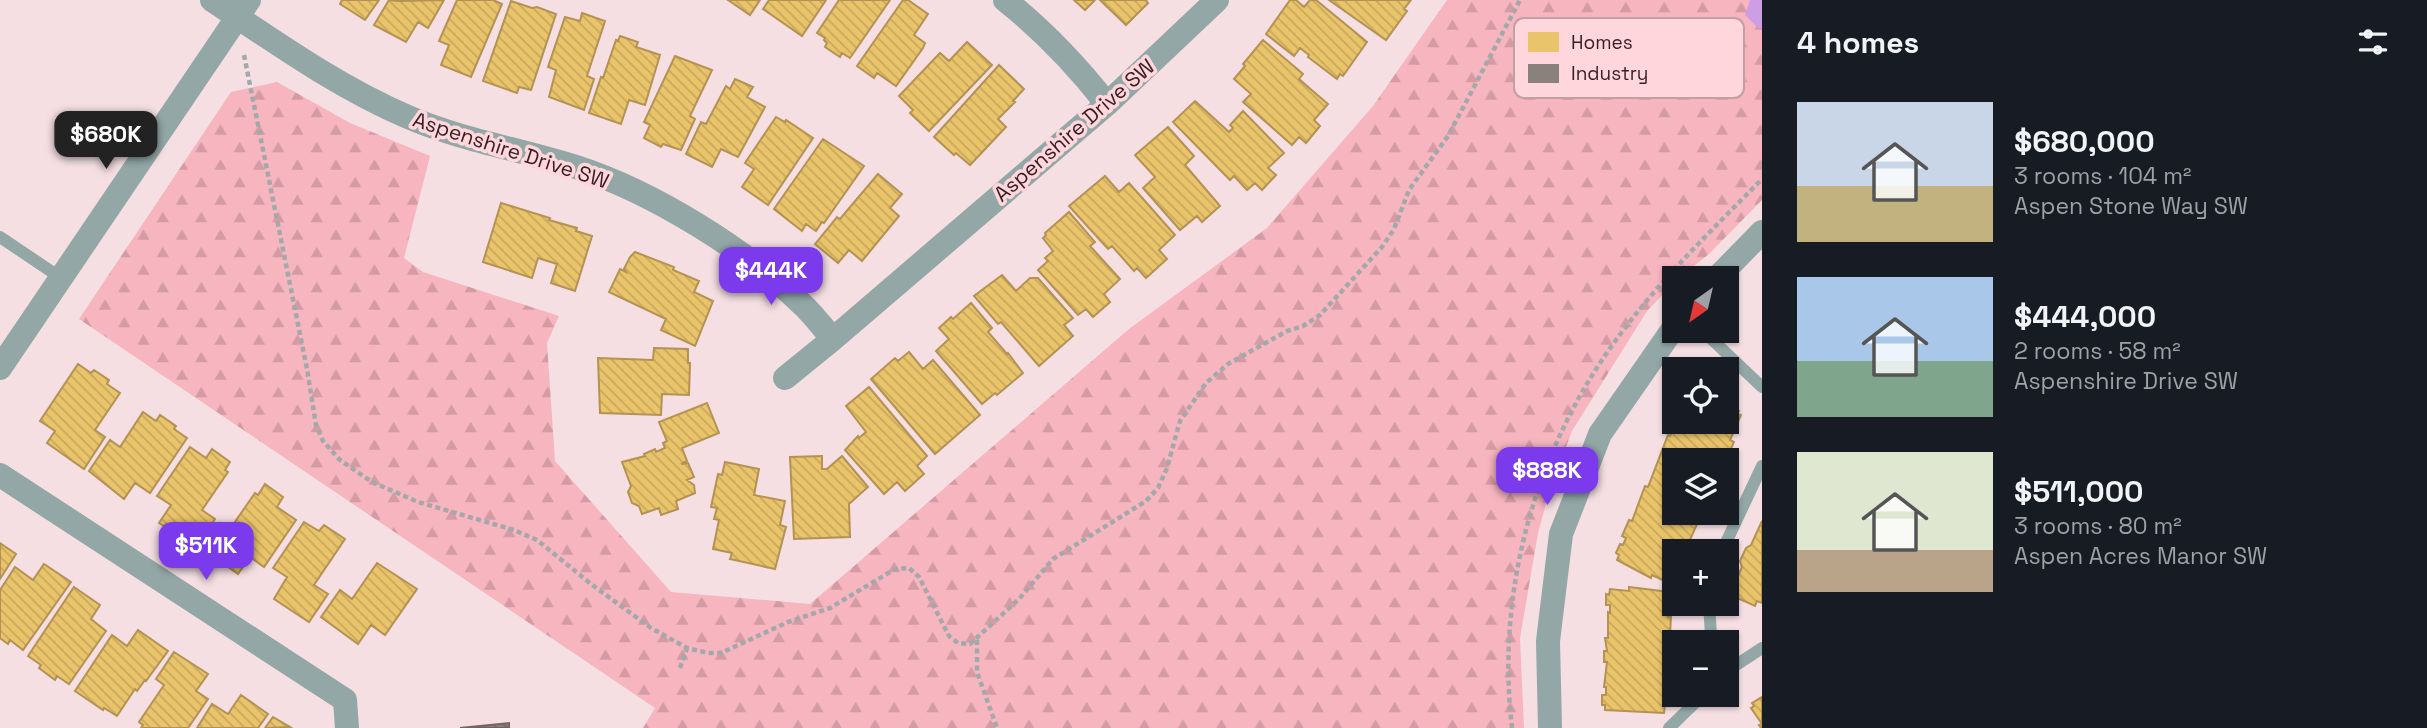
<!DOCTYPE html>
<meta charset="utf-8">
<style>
body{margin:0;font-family:"Space Grotesk",sans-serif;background:#242831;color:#f1f3f6;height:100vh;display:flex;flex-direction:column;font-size:26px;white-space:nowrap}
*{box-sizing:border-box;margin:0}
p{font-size:23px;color:#9ea1a6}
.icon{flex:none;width:38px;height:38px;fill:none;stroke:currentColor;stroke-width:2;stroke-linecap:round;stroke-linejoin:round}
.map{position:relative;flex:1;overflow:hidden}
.details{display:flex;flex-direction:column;background:#171b24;width:665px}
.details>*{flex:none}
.needle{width:46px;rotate:214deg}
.controls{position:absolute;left:1662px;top:266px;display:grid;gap:14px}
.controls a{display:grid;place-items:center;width:77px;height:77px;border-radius:0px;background:#171b24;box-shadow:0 2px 5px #0004;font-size:35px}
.price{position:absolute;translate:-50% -60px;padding:0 16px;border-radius:14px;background:#7c3aed;color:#fff;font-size:23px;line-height:46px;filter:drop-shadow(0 2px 4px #0008)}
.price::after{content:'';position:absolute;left:50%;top:42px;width:21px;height:16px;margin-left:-10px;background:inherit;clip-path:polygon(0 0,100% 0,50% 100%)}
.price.on{background:#222;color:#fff}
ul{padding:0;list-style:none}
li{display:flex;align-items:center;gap:21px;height:175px;padding:0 35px}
li span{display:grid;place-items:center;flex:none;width:196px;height:140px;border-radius:0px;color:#555}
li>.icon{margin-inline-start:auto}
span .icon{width:84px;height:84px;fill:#fffc;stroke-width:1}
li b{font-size:30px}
h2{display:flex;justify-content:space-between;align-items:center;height:84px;padding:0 35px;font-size:30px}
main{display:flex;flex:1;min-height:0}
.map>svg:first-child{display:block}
.forest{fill:url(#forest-firs)}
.water{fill:#cd9ee3}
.homes{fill:url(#homes-back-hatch);stroke:#b39254;stroke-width:2}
.industry{fill:url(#industry-back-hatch);stroke:#706361;stroke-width:2}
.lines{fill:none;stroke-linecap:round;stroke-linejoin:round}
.path{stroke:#a3a9aa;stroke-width:4.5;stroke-dasharray:5 3.5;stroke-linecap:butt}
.service{stroke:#92a7a6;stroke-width:12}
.minor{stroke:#92a7a6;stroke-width:24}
.labels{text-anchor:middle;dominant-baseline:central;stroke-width:7;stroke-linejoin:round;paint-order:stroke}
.street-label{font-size:21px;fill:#351e21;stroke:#fed6db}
.key{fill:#fed6db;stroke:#c29fa3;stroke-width:2}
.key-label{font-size:19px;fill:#351e21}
</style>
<main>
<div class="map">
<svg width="1762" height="728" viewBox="0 0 1762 728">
<defs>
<pattern id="forest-firs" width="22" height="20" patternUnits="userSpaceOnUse" patternTransform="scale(1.75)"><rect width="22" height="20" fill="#f6b5bf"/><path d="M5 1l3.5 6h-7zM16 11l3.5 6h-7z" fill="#d49ba4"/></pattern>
<pattern id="homes-back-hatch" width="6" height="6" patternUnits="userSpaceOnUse" patternTransform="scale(1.75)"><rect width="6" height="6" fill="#e9c46a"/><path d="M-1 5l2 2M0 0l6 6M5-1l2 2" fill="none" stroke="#c8a85c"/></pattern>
<pattern id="industry-back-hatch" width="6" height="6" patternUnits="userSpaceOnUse" patternTransform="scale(1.75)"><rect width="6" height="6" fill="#8a817c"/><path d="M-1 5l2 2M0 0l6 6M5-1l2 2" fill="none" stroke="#726965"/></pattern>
</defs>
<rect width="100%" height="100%" fill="#f5dfe2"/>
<path class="forest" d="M1447,0H1762V200L1709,254L1679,278H1675V282L1647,311L1572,431L1550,489L1538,533L1520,638L1524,728H643L655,708L79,319L231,92L277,82L350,123L430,156L404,258L423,272L559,316L547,343L555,461L671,592L810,604L1129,329L1267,228L1373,106Z"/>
<path class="water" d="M1750,0H1762V28H1758L1745,15Z"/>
<path class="homes" d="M342,0H379L365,20L340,4Z
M389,0L398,1L444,0L428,28L418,22L406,42L374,25Z
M457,0H493L502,4L471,77L441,65L449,45L439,41Z
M728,0H760L750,15Z
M769,0H826L802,36L763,9Z
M839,0H890L850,58L842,53L840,57L825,47L827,43L824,40L825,38L817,33Z
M903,0H908L928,14L914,35L925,43L923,48L896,86L877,73L874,78L857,66Z
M1074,0H1095L1085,10Z
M1100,0H1146L1148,3L1126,25Z
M1290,0H1296L1304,7L1310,0H1316L1367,42L1343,76L1340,74L1337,79L1308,57L1309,55L1300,48L1294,56L1266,34Z
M1329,0H1411L1404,9L1407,11L1386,40Z
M511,1L532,8L537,7L556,14L531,90L519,87L517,93L483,81Z
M582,13L605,21L587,76L594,79L584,110L549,97L556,70L548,67L565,17L580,21Z
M620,36L638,42L636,47L660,55L645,105L629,100L621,124L589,113L601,77L603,78L616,40L618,41Z
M1263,40L1303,74L1299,79L1328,104L1314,120L1320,126L1306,143L1299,137L1292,145L1243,102L1251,94L1234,79L1245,66L1243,64Z
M967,42L992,65L929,131L910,113L913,110L899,96L940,53L949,61Z
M675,56L712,70L690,116L695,119L681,150L663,144L661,147L644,138L650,125L644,122Z
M999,65L1024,89L1013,101L1015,102L998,119L1006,127L970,165L956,153L954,155L934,137Z
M735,79L753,87L747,97L765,107L738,157L721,149L712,167L686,154L701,122L706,124L726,86L730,89Z
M1195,101L1229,132L1233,128L1230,125L1243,111L1284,153L1268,168L1276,175L1262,190L1255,183L1247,190L1234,176L1230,180L1173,122Z
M776,117L785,122L786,120L813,138L768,205L742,187L754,169L745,163Z
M1168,127L1194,156L1185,165L1220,206L1202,222L1197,216L1180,230L1143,188L1155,177L1135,155Z
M823,139L864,166L824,223L822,222L816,231L806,224L802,231L774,209Z
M878,174L902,194L890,208L899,216L862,261L849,250L838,263L815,244L837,217L840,219Z
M1105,176L1119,192L1129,183L1175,235L1159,250L1167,259L1146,278L1137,268L1134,271L1112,246L1108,249L1069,206Z
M501,203L550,218L549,220L577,228L576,231L592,236L575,291L551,283L557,264L538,258L532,278L483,262Z
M1069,212L1095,242L1090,246L1120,279L1104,294L1110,302L1093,317L1086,309L1078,315L1038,270L1048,261L1045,258L1053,251L1043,238L1046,235L1045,233Z
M635,252L674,267L673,270L699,281L694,292L713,301L695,346L661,330L666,319L609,292L620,269L626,272L624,269L630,257Z
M1002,275L1016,291L1030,278H1038L1073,318L1064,325L1073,336L1039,366L1001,322L998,324L974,296Z
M971,303L992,328L988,332L1007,354L1008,353L1023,373L997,395L995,393L982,404L936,351L949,339L939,328L951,317L953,319Z
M654,348L688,349V363H690L689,395L662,394L661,415L600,413L598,358L653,360Z
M909,352L923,369L933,360L980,415L935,454L871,379L895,358L898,361Z
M78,364L91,373L94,370L109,380L107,384L120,393L95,430L105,437L84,469L47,443L55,431L40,421Z
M869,387L927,456L917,466L924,474L905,491L897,482L884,494L845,450L858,436L859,438L866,432L846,406Z
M707,403L719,433L682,448L687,461L681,464L688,463L694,477L687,480L694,485L695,493L676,501L678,509L661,515L659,508L642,514L639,506L632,503L628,492L631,486L622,462L645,456L644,454L655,449L656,452L665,448L663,443L667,441L659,422Z
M1727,406L1739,411L1737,414L1741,415L1730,440L1734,442L1726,460H1675V513H1702L1685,551H1675V575L1671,584L1652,575L1651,578L1617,560L1619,555L1616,553L1620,544L1623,545L1626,538L1622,536L1629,520L1632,521L1645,486L1648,487L1668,435L1670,436L1678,422H1727Z
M143,412L156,421L160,415L176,426L174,429L187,438L150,493L135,483L124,499L89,471L110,440L120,447Z
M190,447L206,458L212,449L230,462L225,470L228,472L202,510L215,519L197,547L159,523L171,505L157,496Z
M822,456V469H827L842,456L868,487L849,504L850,537L794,539L790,457Z
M725,462L759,469L754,495L785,501L780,525L786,527L775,569L730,559L732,553L713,549L719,520L714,519L717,508L711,507L718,474L722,475Z
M265,484L283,497L277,507L296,520L264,567L250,557L238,574L203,549L221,523L230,529L255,493L258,495Z
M1762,521V603L1757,601L1755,606L1735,597L1738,589L1733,587L1742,567L1740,561L1746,548L1751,545Z
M304,522L319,531L324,525L345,539L314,585L328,594L309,622L274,599L287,577L273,568Z
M0,543L16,554L0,579Z
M377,563L417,589L385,635L371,625L358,644L321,617L340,590L352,599Z
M44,564L71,582L23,650L10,640L8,644L0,638V590L15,567L33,580Z
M74,587L100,605L91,619L106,631L69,684L57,676L55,680L39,668L41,665L28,656Z
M1629,587L1669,592L1668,617H1671L1670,635H1667L1665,673H1669L1664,713L1605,710V705H1602V695H1606V687H1604L1607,662H1604V651H1607L1605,638H1608V612L1610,613V605H1606V594L1609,595L1610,589L1629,591Z
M138,630L168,651L146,681L145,680L137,691L135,689L117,716L104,708L103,710L75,691L112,635L127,646Z
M174,652L208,674L196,691L208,699L188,728H141L143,725L139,722L164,685L156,679Z
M241,695L268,714L258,728H197L212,704L228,714Z
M1762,697V728H1761L1759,725L1762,724L1751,708L1754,706L1752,703Z
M273,717L290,727L265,728Z"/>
<path class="industry" d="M509,723V728H460Z"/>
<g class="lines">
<path class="path" d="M244,55L307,369L316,425L323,441L340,460L372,482L418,502L514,530L537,540L591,584L651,628L687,648L708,653H721L788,622L830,608L895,569L909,568L919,577L949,636L958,643L970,644L1019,599L1053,559L1146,501L1158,488L1167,468L1180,421L1206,383L1228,364L1287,331L1303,326L1320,315L1382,247L1394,229L1409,190L1448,136L1520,0
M977,640V672L997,728
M680,668L687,648
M1512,728C1495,587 1538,440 1625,328C1666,274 1715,227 1762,179"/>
<path class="service" d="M0,237L61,278
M1703,331L1762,387
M1722,551L1762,466
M1709,604L1711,635L1714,642
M1727,671L1762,648
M1669,728L1703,695"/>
<path class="minor" d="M212,0C275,42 338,87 408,117C461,140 520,149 576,167C653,192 747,250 805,307C815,317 824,329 833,339L1107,104L1217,0
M1005,0C1043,30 1077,66 1107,104
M1717,278L1762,232
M0,368L249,0
M785,378L833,339
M0,475L345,700L347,728
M1550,728L1548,641L1561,534L1600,434L1675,326"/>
</g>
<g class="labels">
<g class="street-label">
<text transform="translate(1074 130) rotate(-41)">Aspenshire Drive SW</text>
<text transform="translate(511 150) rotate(18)">Aspenshire Drive SW</text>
</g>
</g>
<rect x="1514" y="18" width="230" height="80" rx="10" class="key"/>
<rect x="1528" y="32" width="31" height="20" fill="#e9c46a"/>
<rect x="1528" y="64" width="31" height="19" fill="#8a817c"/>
<g class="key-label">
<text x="1571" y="49">Homes</text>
<text x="1571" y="80">Industry</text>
</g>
</svg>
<div class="controls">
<a><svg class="needle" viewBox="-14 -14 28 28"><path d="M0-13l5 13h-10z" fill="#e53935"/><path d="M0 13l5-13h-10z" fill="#9ea1a6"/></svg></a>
<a><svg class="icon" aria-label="locate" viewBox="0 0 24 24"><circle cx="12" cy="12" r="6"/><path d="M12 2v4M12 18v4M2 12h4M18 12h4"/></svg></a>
<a><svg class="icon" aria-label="layers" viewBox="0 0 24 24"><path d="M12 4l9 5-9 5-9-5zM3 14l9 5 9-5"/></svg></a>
<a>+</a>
<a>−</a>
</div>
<b class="price on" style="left:106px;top:171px">$680K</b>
<b class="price" style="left:771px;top:307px">$444K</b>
<b class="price" style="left:1547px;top:507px">$888K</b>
<b class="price" style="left:206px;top:582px">$511K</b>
</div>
<section class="details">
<h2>4 homes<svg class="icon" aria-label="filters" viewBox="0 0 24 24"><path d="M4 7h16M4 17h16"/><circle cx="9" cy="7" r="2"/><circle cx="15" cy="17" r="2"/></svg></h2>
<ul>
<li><span style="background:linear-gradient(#c9d6e8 60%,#c2b280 0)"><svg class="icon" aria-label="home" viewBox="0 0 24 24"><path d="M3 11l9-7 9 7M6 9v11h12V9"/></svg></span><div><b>$680,000</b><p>3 rooms · 104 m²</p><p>Aspen Stone Way SW</p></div></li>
<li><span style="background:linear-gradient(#a9c7e8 60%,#7fa58c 0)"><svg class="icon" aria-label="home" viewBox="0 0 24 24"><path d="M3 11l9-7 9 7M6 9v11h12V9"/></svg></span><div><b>$444,000</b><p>2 rooms · 58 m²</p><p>Aspenshire Drive SW</p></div></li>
<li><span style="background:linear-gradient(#dfe7d0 70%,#b9a48a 0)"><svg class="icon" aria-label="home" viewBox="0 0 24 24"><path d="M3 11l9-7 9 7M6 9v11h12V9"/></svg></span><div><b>$511,000</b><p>3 rooms · 80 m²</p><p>Aspen Acres Manor SW</p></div></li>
</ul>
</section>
</main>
